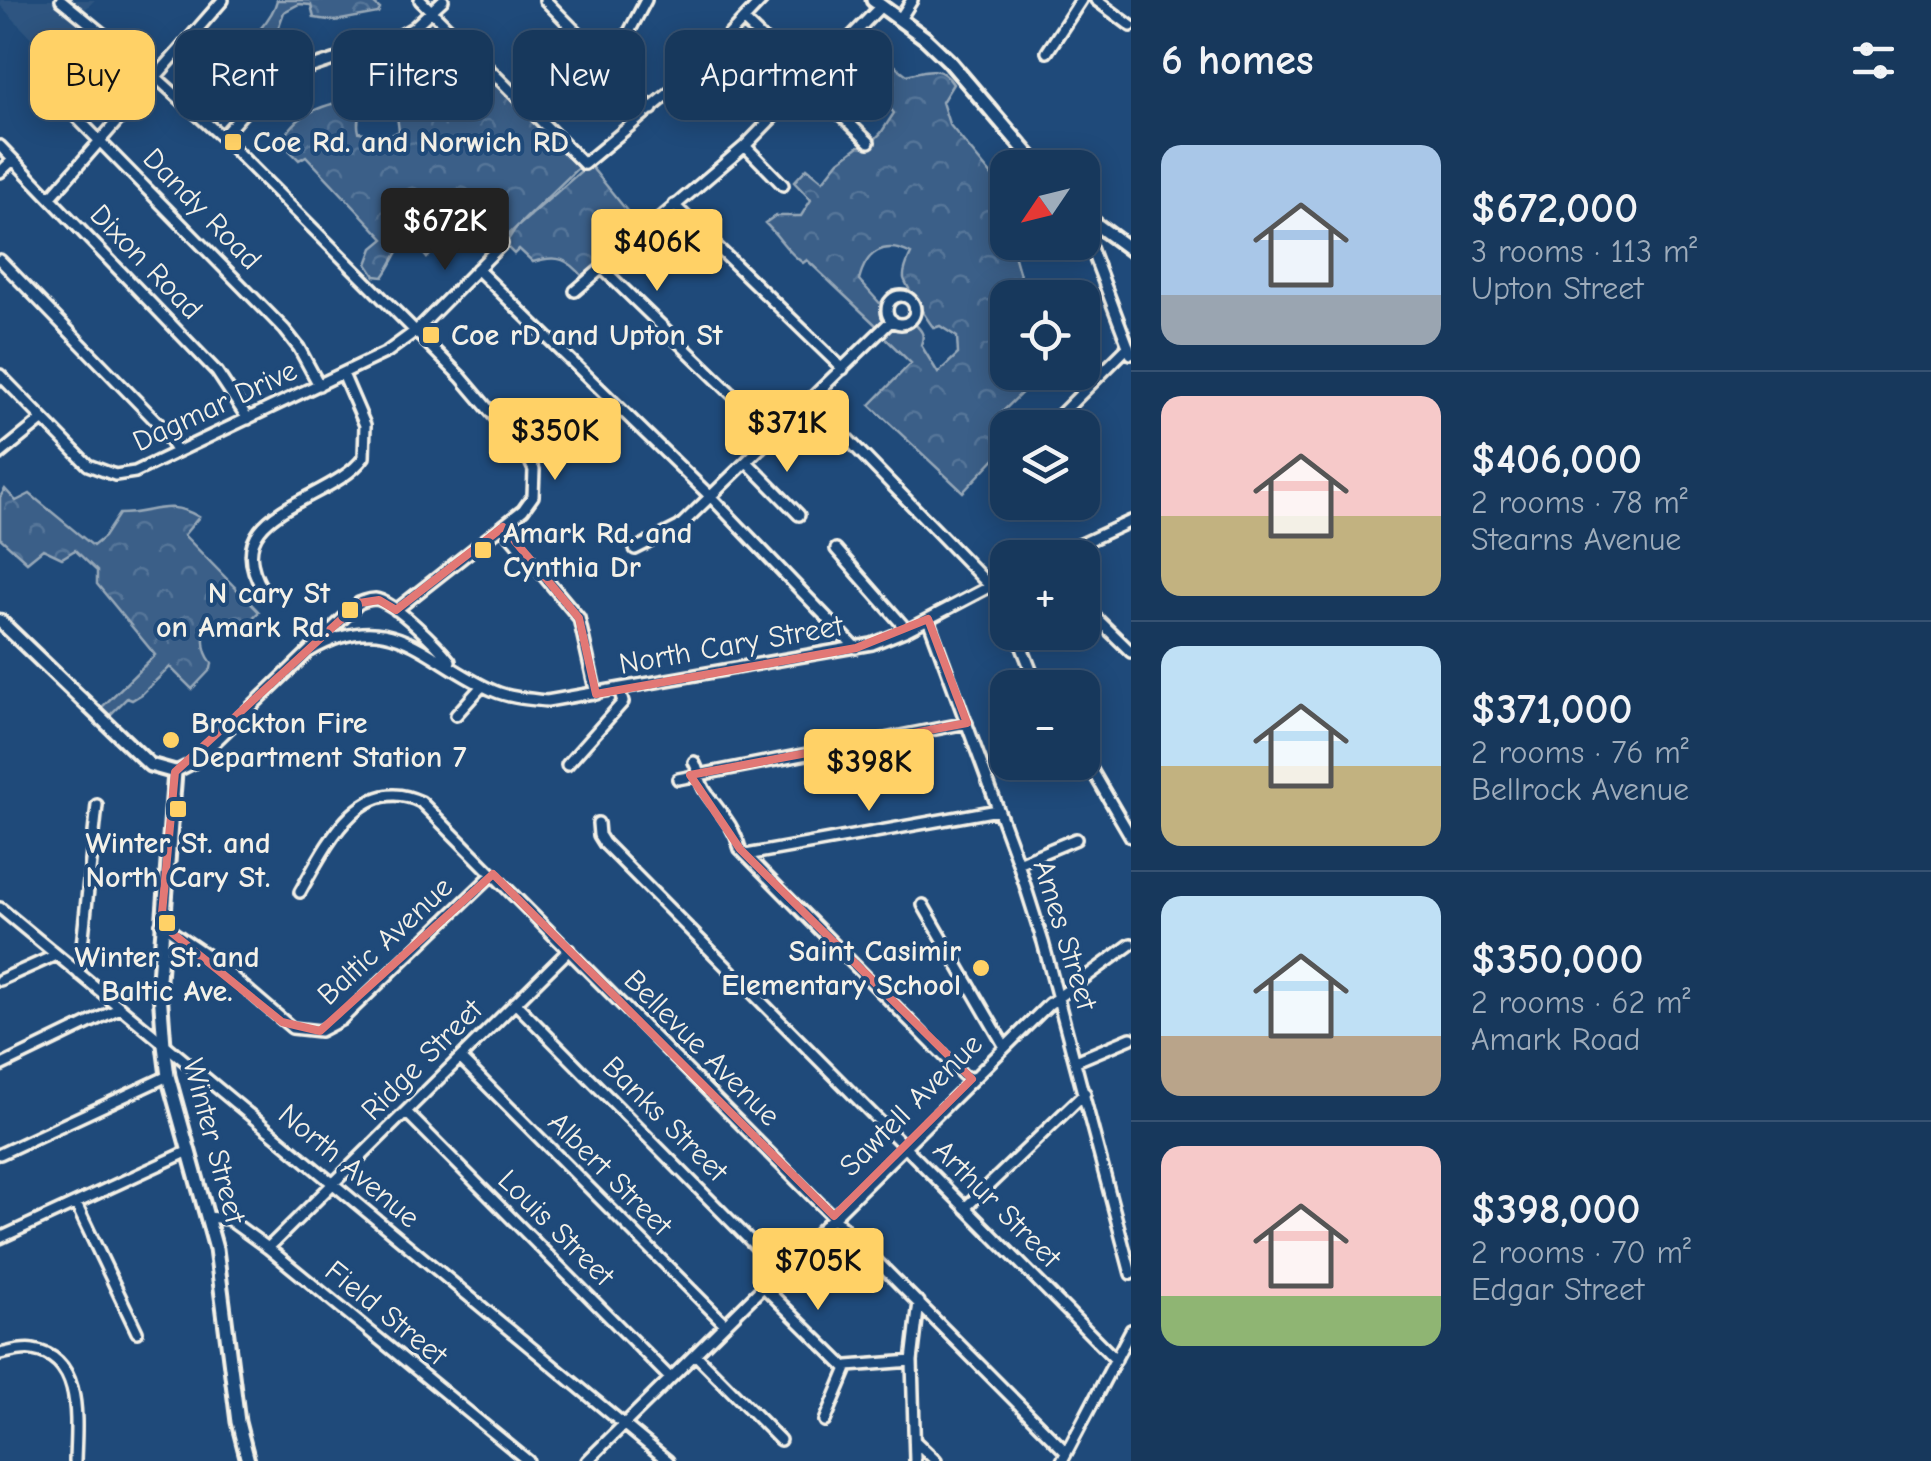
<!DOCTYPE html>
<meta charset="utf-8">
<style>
body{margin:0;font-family:"Comic Neue",sans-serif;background:#203f62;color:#f1f3f6;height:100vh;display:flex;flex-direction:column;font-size:38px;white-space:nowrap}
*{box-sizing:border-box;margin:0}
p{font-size:32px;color:#9eacbb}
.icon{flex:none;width:55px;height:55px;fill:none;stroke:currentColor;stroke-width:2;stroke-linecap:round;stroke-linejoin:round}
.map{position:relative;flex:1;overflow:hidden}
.panel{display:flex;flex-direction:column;background:#17385c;width:800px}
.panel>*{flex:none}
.guide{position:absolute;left:30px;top:30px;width:950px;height:90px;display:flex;gap:20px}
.needle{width:65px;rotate:235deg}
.fabs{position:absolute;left:990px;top:150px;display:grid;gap:20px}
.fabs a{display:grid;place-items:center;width:110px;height:110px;border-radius:20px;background:#17385c;box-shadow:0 5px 25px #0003,0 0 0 2px #365272;font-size:50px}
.price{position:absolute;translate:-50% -85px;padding:0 22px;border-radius:10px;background:#ffd166;color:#111;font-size:32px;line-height:65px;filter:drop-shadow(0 2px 5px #0008)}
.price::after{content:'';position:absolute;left:50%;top:60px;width:30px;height:22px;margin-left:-15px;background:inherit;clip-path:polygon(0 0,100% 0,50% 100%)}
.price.selected{background:#222;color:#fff}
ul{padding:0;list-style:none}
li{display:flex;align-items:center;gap:30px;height:250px;padding:0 30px}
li+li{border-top:2px solid #365272}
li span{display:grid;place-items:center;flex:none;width:280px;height:200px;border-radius:20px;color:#555}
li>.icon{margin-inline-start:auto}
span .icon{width:120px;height:120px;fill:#fffc;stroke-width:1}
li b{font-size:42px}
h2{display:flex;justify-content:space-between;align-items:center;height:120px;padding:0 30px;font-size:42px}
.pill{padding:0 35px;border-radius:20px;background:#17385c;box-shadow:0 5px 25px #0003,0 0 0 2px #365272;font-size:35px;line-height:90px}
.pill.selected{background:#ffd166;color:#111}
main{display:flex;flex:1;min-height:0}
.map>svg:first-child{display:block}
.built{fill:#2d5581}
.forest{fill:url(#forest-crowns);stroke:#97a8b8;stroke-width:2.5}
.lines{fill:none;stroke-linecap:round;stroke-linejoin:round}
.minor-casing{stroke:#f4f1e8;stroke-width:16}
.major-casing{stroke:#f4f1e8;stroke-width:19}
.minor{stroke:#1f4a7a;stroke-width:9}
.major{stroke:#1f4a7a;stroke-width:11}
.marked{fill:none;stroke:#e27875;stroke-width:8;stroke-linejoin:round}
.poi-dot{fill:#ffd166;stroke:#1f4a7a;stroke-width:4}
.labels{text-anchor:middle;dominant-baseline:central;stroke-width:8;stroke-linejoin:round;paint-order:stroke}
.poi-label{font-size:30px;font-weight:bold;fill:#f4f1e8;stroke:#1f4a7a;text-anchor:start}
.street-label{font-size:30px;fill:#f4f1e8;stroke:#1f4a7a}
</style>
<main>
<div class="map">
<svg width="1131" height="1461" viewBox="0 0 1131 1461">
<defs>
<pattern id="forest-crowns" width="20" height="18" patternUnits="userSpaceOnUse" patternTransform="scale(2.5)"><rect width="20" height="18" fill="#3a5f88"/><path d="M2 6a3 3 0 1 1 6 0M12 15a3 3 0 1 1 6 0" fill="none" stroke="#577699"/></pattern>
</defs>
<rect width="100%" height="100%" fill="#1f4a7a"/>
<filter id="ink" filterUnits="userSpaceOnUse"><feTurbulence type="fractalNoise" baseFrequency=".01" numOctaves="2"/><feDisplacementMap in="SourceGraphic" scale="20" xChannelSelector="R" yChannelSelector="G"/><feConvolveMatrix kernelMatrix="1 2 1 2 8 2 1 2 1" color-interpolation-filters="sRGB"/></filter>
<g filter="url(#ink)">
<path class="built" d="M0,0H95L75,19L95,36L83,49L57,65L0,5Z"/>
<path class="forest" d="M277,0H370L380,9L378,13L335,21L314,18L311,5L299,4L284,12L274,40L264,48L247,56L219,87L213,82L215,74C234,54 271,26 277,0Z
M441,26L580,166L498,245L497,235L481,216L465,217L427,258L413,241L406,240C396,252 392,265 383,277L375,276L367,264L373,248L384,239L306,156L299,160L282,143C296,109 330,104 362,96C363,110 355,118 359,132L387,137L399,131L394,93C415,81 427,58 444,40Z
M864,31L872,33L875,50L907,75C927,70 940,64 953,84L942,102L949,124L1007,194L1008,242L1016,243L1012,247L1021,279L1033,297L1008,298V372L1042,373L996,418L1007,443V462L999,454L963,492L870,405L911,363L881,334L891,326L914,323C922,331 925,334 921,345L938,373L958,354L957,337L940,326L934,328C929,323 904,282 904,278C903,270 908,261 911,254C884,240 866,252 859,280L885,309L887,317L879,328L807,260L803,263C785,250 780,237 765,223L775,216H801L811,200L794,182L807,168L823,181L839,161L859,146L867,147L881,133L894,113L875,90C880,69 870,54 858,37Z
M589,164L640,227L584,278C569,259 557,254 533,262L519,249L514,254L507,247L501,251L515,229Z
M5,489L16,501L30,494L93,546L104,537L119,514C153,514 167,498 199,517L184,535L259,612L246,624L219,621L206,626C202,640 203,652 212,663L211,669L192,689L170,667L142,694L132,700L127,698L108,717L100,709L155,655L97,584V571L75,550L62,558L43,549L27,562L0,538V497Z"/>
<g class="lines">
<g class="minor-casing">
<path id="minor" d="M61,0L157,78L222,137L461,377L527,455L534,470L533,496L523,510L396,610
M420,0L584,164L691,75L762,0
M545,0L652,109
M1096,0L1131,26
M900,19L912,0
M743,20L869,142
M1047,52L1081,0
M610,68L646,0
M37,77L285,330L299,348L319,385
M222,137L260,94L288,75L391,41L413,28L443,0
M0,146L217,372L248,419
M745,146L783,185
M0,172L13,160
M50,198L223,0
M674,205L843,369
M1083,214L1088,240L1131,354
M0,260L158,423L177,452
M602,268L774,435
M477,269L711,497L856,648
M575,291L745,146L881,6
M887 310a14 14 0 1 1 28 0a14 14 0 1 1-28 0Z
M0,375L88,465L115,475L135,472L387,352L417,330L502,244
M810,400L990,586
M1047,428L1127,348
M0,454L43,419
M748,463L799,515
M503,527L579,618L596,694
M635,549L679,527L892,320
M836,549L907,630
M1051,558L1131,521
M996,583L1008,611
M263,590C214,509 332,503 364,457L365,425L343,374
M1082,604L1131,652
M928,619L1018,863L1043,942L1131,1274
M1016,632L1038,688
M310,651C392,603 425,661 494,691C510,698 529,699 547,701L872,644L907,630L1008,577
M456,715L482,686
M1082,753L1131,837
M694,762C700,772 699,783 706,792C719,811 734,825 740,849L963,1075L972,1079
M567,765L623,702L619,689
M175,772L193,763L359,603C366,601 368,599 375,599C394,601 438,646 450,661
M678,779L967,723
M598,823L599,835L604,843L1116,1360
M746,855L998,810
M1018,863L1076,839
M300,892C324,850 360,771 421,802L1066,1452
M923,905L1005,1047
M0,908L668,1461
M161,924L208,956L292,1028L320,1031L341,1020L493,874
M79,974L97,805
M0,980L56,955
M515,1003L779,1270
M460,1058L725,1324
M1076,1061L1131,1038
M0,1066L120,1008
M406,1112L670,1378
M0,1154L168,1076
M76,1204L137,1332
M965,1208L1085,1093
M207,1217L228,1219L268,1248L528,1461
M0,1238L189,1151
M268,1248L569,950
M763,1286L846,1368
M0,1354C10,1352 23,1348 33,1350C84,1358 76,1423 75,1461
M695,1354L780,1440
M825,1421L848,1366L912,1361
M915,1441L936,1461
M587,1461L1049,1004L1131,944
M915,1461L912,1361L919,1302
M1062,1461L1131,1330"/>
</g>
<g class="major-casing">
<path id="major" d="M873,0L925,38L949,61L1040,168
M1082,214L1131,250
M0,621L150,765L175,772L159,979L164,1045L168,1076L216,1249L238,1422L248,1461"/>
</g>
<use href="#minor" class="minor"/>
<use href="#major" class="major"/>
</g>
</g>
<path class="marked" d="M503,527L579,618L596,694L856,648L928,619L967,723L690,775L740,849L972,1079L834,1216L493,874L320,1031L282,1022L161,924L175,772L359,603L379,600L396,610Z"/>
<g class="poi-dot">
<rect x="223" y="132" width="20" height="20" rx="5"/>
<rect x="421" y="325" width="20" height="20" rx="5"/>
<rect x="473" y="540" width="20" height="20" rx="5"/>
<rect x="340" y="600" width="20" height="20" rx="5"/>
<circle cx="171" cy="740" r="10"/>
<rect x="168" y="799" width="20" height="20" rx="5"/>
<rect x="157" y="913" width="20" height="20" rx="5"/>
<circle cx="981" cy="968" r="10"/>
</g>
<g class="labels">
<g class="poi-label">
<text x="253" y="142">Coe Rd. and Norwich RD</text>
<text x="451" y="335">Coe rD and Upton St</text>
<text x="503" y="533">Amark Rd. and<tspan x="503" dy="34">Cynthia Dr</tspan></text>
<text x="330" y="593" text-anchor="end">N cary St<tspan x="330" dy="34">on Amark Rd.</tspan></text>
<text x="191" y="723">Brockton Fire<tspan x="191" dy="34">Department Station 7</tspan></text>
<text x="178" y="843" text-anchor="middle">Winter St. and<tspan x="178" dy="34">North Cary St.</tspan></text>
<text x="961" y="951" text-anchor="end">Saint Casimir<tspan x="961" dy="34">Elementary School</tspan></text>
<text x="167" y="957" text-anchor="middle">Winter St. and<tspan x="167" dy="34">Baltic Ave.</tspan></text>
</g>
<g class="street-label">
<text transform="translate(202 209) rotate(46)">Dandy Road</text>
<text transform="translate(146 262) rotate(46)">Dixon Road</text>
<text transform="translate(215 406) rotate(-25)">Dagmar Drive</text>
<text transform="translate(731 645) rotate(-10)">North Cary Street</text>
<text transform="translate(1065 935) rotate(73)">Ames Street</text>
<text transform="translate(385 941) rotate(-43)">Baltic Avenue</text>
<text transform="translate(702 1048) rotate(45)">Bellevue Avenue</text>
<text transform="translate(422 1060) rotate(-45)">Ridge Street</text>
<text transform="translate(911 1105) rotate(-45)">Sawtell Avenue</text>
<text transform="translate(665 1119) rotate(45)">Banks Street</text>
<text transform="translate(214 1141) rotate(75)">Winter Street</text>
<text transform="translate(349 1166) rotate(40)">North Avenue</text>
<text transform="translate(610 1174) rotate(45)">Albert Street</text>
<text transform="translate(997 1204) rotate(45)">Arthur Street</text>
<text transform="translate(556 1228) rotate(45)">Louis Street</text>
<text transform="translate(386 1313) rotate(39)">Field Street</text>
</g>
</g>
</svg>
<div class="fabs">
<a><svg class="needle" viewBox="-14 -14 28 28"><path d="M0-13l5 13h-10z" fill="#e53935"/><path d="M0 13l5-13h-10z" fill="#9eacbb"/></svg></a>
<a><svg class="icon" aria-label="locate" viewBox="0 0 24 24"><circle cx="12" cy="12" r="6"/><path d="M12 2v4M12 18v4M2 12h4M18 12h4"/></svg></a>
<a><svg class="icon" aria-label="layers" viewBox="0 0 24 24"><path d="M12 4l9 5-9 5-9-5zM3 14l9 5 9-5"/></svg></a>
<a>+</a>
<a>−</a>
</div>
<b class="price selected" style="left:445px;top:273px">$672K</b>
<b class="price" style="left:657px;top:294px">$406K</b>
<b class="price" style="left:787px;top:475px">$371K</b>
<b class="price" style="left:555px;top:483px">$350K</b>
<b class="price" style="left:869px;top:814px">$398K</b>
<b class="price" style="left:818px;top:1313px">$705K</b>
<div class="guide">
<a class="pill selected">Buy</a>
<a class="pill">Rent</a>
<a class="pill">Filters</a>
<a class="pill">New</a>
<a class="pill">Apartment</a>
</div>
</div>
<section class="panel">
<h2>6 homes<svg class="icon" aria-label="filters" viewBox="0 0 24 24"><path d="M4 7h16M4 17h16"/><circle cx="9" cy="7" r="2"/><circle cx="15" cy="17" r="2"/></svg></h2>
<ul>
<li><span style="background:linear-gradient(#a9c7e8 75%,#9aa5b1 0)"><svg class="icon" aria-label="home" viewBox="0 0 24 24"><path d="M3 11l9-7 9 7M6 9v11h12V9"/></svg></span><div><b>$672,000</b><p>3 rooms · 113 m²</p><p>Upton Street</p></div></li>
<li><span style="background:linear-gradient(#f6c9c9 60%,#c2b280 0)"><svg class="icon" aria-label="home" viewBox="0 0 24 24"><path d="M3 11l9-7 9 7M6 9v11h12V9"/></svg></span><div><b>$406,000</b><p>2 rooms · 78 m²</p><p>Stearns Avenue</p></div></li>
<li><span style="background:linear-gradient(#bfe0f5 60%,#c2b280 0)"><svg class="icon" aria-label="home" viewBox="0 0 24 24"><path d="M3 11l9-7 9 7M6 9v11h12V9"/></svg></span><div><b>$371,000</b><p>2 rooms · 76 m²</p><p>Bellrock Avenue</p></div></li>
<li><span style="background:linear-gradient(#bfe0f5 70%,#b9a48a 0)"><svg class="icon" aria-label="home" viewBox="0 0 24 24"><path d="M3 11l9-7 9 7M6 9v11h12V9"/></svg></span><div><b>$350,000</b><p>2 rooms · 62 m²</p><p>Amark Road</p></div></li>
<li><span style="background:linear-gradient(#f6c9c9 75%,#8fb573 0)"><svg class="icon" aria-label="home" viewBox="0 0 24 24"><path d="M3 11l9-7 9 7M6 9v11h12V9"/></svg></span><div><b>$398,000</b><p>2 rooms · 70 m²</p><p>Edgar Street</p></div></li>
</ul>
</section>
</main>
